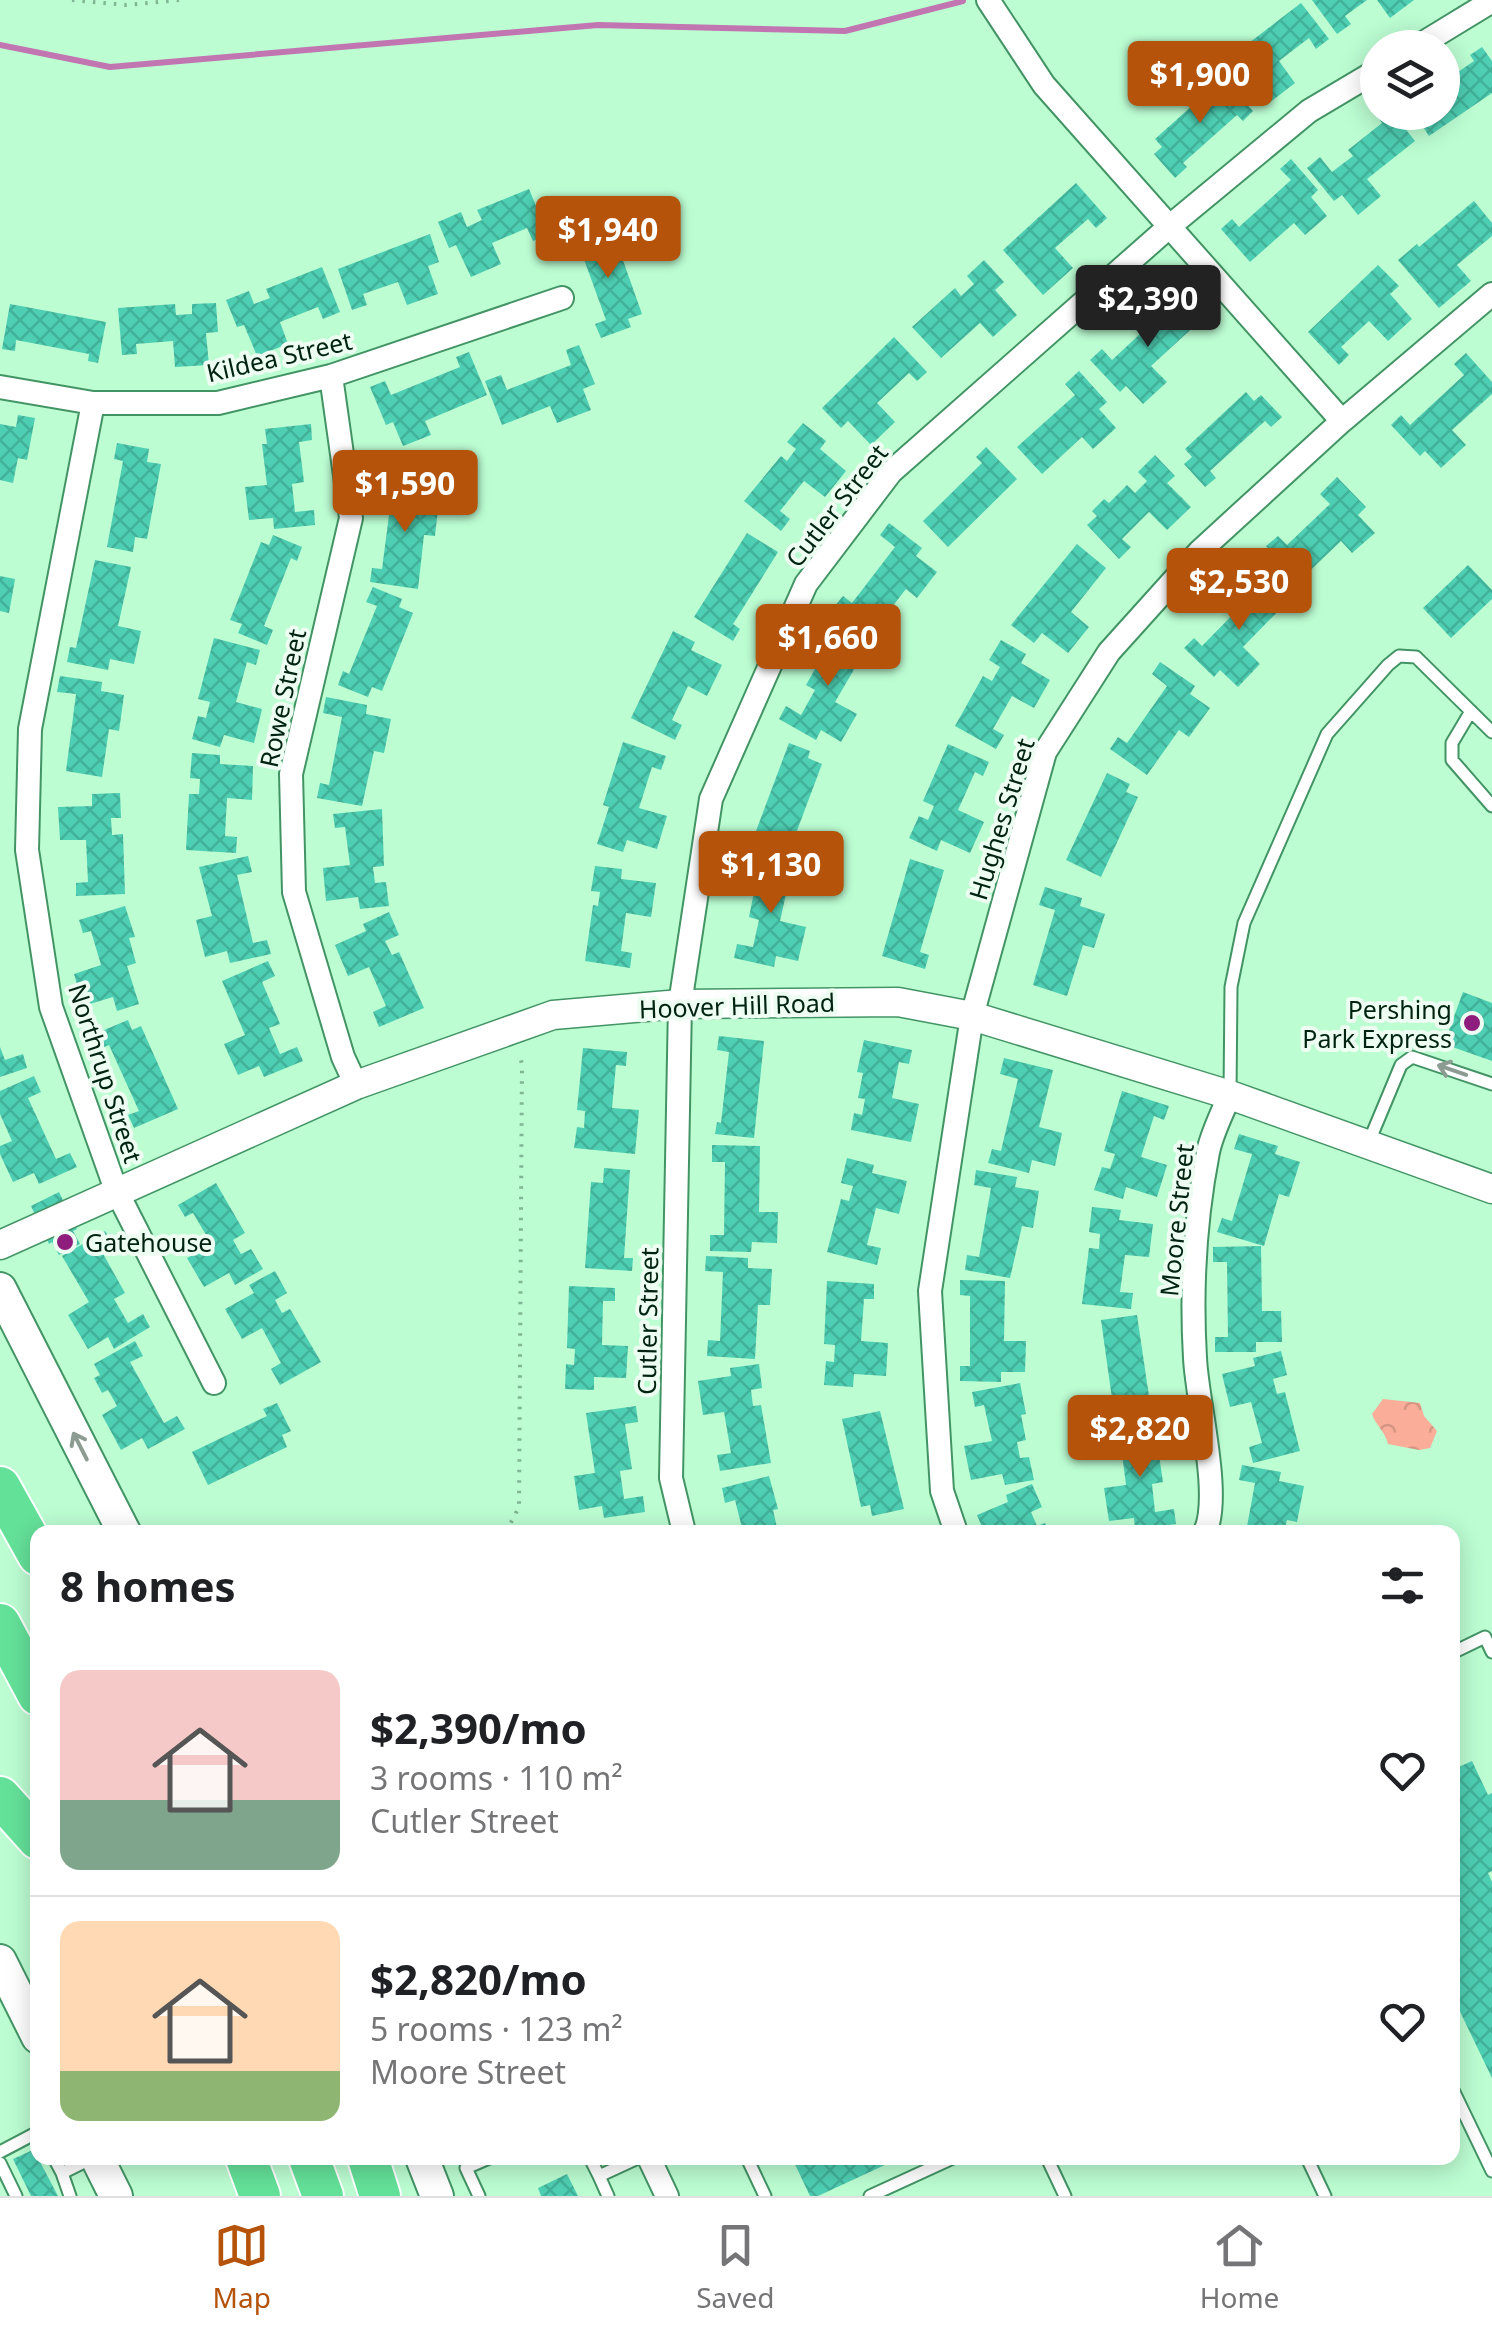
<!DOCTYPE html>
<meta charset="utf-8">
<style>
body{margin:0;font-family:"Noto Sans",sans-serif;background:#f2f2f2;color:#202124;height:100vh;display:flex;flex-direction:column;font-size:38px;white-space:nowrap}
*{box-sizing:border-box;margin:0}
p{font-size:32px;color:#757577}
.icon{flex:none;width:55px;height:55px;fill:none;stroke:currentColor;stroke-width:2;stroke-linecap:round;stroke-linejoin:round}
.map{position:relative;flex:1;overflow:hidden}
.details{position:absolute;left:30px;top:1525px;width:1430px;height:640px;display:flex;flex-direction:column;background:#fff;border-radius:20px;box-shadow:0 5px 25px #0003}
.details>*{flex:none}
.buttons{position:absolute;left:1360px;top:30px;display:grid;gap:20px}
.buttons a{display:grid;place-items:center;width:100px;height:100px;border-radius:50%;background:#fff;box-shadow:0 5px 25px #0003;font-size:50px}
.price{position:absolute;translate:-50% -85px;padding:0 22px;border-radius:10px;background:#b45309;color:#fff;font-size:32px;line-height:65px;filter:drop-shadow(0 2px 5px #0008)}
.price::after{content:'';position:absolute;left:50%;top:60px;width:30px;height:22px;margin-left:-15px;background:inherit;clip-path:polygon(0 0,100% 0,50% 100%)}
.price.current{background:#222;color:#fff}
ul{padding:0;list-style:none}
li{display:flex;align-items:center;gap:30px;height:250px;padding:0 30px}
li+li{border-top:2px solid #e0e0e0}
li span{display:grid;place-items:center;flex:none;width:280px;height:200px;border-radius:20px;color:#555}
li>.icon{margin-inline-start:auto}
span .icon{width:120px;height:120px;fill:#fffc;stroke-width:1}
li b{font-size:42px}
h2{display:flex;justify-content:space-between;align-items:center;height:120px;padding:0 30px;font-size:42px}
.tabs{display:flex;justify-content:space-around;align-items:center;height:140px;border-top:2px solid #e0e0e0;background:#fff;font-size:28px;color:#757577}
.tabs a{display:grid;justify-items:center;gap:5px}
.tabs .current{color:#b45309}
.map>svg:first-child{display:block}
.park{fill:url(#park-crowns)}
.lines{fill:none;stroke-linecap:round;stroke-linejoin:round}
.stream{stroke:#c276b1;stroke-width:6}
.building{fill:url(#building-cross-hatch)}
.service-casing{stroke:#439465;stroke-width:15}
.minor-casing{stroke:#439465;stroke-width:26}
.tertiary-casing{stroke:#439465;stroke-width:31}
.secondary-casing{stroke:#439465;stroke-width:36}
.motorway-casing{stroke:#fff;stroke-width:44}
.path{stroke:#7fb693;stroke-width:4;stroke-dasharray:2.5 8;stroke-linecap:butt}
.service{stroke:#fff;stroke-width:11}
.minor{stroke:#fff;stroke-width:22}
.tertiary{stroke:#fff;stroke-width:28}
.secondary{stroke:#fff;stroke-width:32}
.motorway{stroke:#64e199;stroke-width:40}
.oneway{stroke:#8c9c93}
.poi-dot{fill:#8f1d7d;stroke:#edfdf2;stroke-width:4}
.labels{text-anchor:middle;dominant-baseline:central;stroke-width:8;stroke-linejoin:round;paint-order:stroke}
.street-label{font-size:25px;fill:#002310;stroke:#edfdf2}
.poi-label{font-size:25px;fill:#002310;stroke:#edfdf2;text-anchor:end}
</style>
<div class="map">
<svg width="1492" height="2196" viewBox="0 0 1492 2196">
<defs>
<pattern id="park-crowns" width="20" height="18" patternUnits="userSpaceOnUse" patternTransform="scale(2.5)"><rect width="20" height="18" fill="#faad98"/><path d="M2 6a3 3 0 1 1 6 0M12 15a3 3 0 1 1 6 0" fill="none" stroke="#d49582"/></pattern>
<pattern id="building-cross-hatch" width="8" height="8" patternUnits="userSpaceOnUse" patternTransform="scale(2.5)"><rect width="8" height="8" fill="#4ecfb3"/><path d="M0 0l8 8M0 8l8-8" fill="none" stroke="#42b199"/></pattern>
</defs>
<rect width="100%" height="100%" fill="#bcfdd2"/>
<path class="park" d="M1383,1399L1420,1403L1424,1416L1437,1431L1430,1448L1419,1450L1388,1444C1385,1431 1376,1426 1372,1414Z"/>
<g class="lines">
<path class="stream" d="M0,45L110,67L598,25L845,31L963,1"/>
</g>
<path class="building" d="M1312,0H1367L1345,16L1351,24L1337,34Z
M1377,0H1414L1390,18Z
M1301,3L1329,39L1316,49L1309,38L1279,61L1295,83L1269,103L1248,76L1239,83L1221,60L1242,43L1245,46Z
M1482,47L1492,61V93L1429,136L1421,124L1413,129L1401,112H1442V83L1474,61L1470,55Z
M1223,78L1253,111L1243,121L1237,115L1183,163L1187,167L1175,178L1154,154L1162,147L1155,139Z
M1378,112H1392L1415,141L1367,179L1381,196L1358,215L1342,195L1334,201L1307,168L1320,157L1332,172L1353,156L1348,150L1382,123L1375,114Z
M1291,159L1318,190L1311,197L1327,216L1305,235L1294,223L1250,262L1221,229L1232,219L1239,227L1291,180L1280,169Z
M1076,183L1107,218L1096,228L1088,219L1055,248L1073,268L1043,295L1003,250Z
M529,189L548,235L533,241L527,228L492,243L501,264L471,277L456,245L449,248L438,222L461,212L467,227L482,220L477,210Z
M1474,201L1492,223V236L1457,265L1471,281L1439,308L1398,260L1417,244L1419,247Z
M599,228L602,238L614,235L642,314L628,319L631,327L601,338L595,324L606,320L581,251L574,253L569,239Z
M430,234L439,262L428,266L438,294L407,305L398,282L363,294L367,305L352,310L338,269Z
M984,260L1004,282L995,290L1017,315L993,337L980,323L941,358L912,327L955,288L961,296L974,284L967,276Z
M1378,265L1399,286L1390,294L1412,319L1388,341L1369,321L1341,347L1349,355L1339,365L1308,332Z
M322,267L340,312L323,319L318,307L280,322L288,344L257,356L244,325L237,327L226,300L249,291L254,304L270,298L266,289Z
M1167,287L1199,322L1151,366L1167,382L1143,404L1126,386L1120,392L1090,360L1102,349L1112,360L1167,309L1156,297Z
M216,303L218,332L206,333L209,365L175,367L173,341L136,344L137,354L122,355L118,308L175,304L176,315L192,314V304Z
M10,304L106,322L98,363L88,361L89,354L16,340L15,351L2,349Z
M894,337L927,372L917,381L909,373L877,403L895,422L871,445L848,421L841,428L822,408Z
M579,345L595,384L583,389L591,410L557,423L550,406L502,425L485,381L501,375L507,390L571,365L566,350Z
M469,352L487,395L425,421L431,435L403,446L393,422L386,425L370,387L385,381L391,395L460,367L456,357Z
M1466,353L1492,382V394L1452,430L1466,445L1441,468L1425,451L1420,456L1391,425L1401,415L1410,425L1464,375L1454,364Z
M1079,371L1107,402L1099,409L1116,428L1093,449L1082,437L1042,474L1017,447L1075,395L1065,384Z
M1246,392L1254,401L1261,395L1282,417L1271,427L1265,421L1210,471L1216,478L1205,487L1184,464L1192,457L1185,449Z
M18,415L35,418L27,460L18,458L13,483L0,480V424L16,427Z
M803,423L826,441L820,449L846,471L825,497L804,481L780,511L790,519L781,531L744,501L781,456L787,461L796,449L787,442Z
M311,424L312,440L299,442L304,482L292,484L295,512L314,510L315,525L274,529L273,518L249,520L245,487L267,485L262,444H267L265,429Z
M117,443L149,449L147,462L161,464L147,539L135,537L133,552L107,547L123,461L114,459Z
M986,447L1017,479L948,547L923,521L982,463L976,457Z
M1155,455L1175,476L1167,483L1191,507L1167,530L1149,512L1122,539L1131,547L1119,559L1087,525L1097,516L1092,511L1104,499L1109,503L1127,485L1135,493L1147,481L1138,472Z
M1337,477L1366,507L1358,515L1375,533L1352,553L1341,541L1299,581L1266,546L1278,536L1287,545L1330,504L1320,494Z
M375,482L416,488L415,497L439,500L435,536L424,535L418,589L370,582L372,568L382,569L391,500L373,498Z
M889,523L922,548L916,556L937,572L917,598L906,589L870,635L834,607L843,596L852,603L895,547L880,535Z
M747,533L778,552L733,624L740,629L733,641L694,617Z
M273,535L302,547L297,561L291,558L264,626L273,630L267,645L238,633L242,624L230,620L261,542L269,545Z
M1077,544L1106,568L1071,612L1089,627L1068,653L1042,633L1034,643L1011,625Z
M95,560L131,567L118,626L141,631L134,664L110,659L108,670L67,662L70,647L76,648Z
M1468,565L1492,590V599L1451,638L1423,608Z
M1253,569L1287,602L1243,647L1260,664L1238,687L1220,670L1214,677L1184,648L1194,638L1202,646L1254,593L1241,580Z
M0,576L15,579L9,613L0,611Z
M373,587L402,599L399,607L413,613L382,691L372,687L368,697L338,685L343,671L349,674L377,606L366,602Z
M826,625L866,649L835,702L857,714L841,742L821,730L816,740L779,719L786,706L801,715L815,690L806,685L827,648L816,642Z
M673,631L695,642L691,650L722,665L707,696L688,686L672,720L682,725L675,740L631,718Z
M214,638L260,650L256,665L247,662L236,702L262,709L254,743L224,735L220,747L192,739L198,716L206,718L210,702L198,699Z
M1001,640L1026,654L1021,663L1050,680L1034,708L1012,696L993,729L1004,735L996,749L955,726L983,676L992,681L1000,667L989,660Z
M1160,662L1195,686L1190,694L1210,708L1189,737L1179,730L1147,775L1110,749L1118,737L1127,743L1167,686L1152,674Z
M60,676L102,682L101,691L124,695L119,731L109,729L102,777L66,771L76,694L57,692Z
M326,697L367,705L366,714L391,719L384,753L374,751L362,806L317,798L320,783L329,785L342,717L323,713Z
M623,742L666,756L661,770L652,767L639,808L667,816L657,849L627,840L623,852L597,844L609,807L603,805Z
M789,743L810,751L808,758L822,764L792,844L756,831Z
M948,744L989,762L983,776L975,772L958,810L984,822L970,853L941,840L937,851L909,838L919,816L928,820L934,806L923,801Z
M192,753L220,755V764L253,766L252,800L227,798L225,836L237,837L236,853L186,850L189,794H199L200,779L190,778Z
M1107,773L1130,784L1126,792L1138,797L1101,877L1066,860Z
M120,793L121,818H111L112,835L123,834L125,894L76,896V883L88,882L86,840H60L58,807L92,806V794Z
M382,809L384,866L373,867L375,883L386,882L389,906L360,909L358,897L326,901L323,868L350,865L345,827L335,828L333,814Z
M248,856L252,872L237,875L253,943L267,940L271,954L230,963L227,951L205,957L196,920L212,916L199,867Z
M747,857L792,867L780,921L806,927L798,961L776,956L774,967L734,958L737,944L753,947L759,920L749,917L757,877L743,874Z
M910,859L944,870L920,952L929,955L925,969L882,956Z
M595,866L622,869L621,879L656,883L651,917L626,913L621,951L632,953L630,968L585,961L593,905L598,906L600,892L591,891Z
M1045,887L1082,898L1080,906L1105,914L1094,948L1083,945L1067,996L1033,985L1055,910L1039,905Z
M125,906L135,937L129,938L136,963L127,966L139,1004L117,1011L113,997L83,1006L74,974L101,965L91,931L83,933L79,920Z
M389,912L399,935L385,941L392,955L399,952L424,1008L379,1027L373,1012L386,1006L369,967L348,976L335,945L366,931L363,924Z
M268,961L275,976L262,982L280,1024L269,1028L280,1054L297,1047L303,1061L264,1077L259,1066L238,1075L224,1044L245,1035L222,981Z
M1463,992L1492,1003V1061L1444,1044Z
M128,1020L132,1030L141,1026L178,1109L134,1128L128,1115L139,1111L109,1045L104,1047L97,1033Z
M719,1036L764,1041L754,1138L715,1134L717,1122L721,1123L729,1052L717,1050Z
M864,1040L912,1050L909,1064L899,1062L892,1098L919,1104L911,1142L851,1130L854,1113L862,1115L865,1099L858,1098L863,1073L857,1072Z
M0,1047L5,1060L23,1054L27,1068L0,1077Z
M583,1048L627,1052L626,1066L616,1065L612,1108L639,1110L635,1154L574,1148L577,1127L584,1128L585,1111L577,1110Z
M1004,1058L1053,1070L1039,1127L1062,1133L1055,1166L1032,1160L1029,1173L988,1163L992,1149L1001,1151L1018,1079L1000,1074Z
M34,1076L41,1092L28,1098L56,1159L70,1153L77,1167L39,1184L34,1173L13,1182L0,1154V1146L12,1141L0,1114V1091Z
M1122,1091L1169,1106L1164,1120L1154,1116L1141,1157L1167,1165L1157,1197L1126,1187L1123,1199L1094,1190L1102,1167L1110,1169L1115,1154L1104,1151Z
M1239,1134L1278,1146L1275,1154L1300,1162L1289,1197L1279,1194L1264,1246L1217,1232L1222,1218L1232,1221L1252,1154L1234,1149Z
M712,1145L760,1146L759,1212H778L777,1243L752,1242L751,1252L710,1251V1235H724L725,1162H712Z
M847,1158L874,1165L872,1173L907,1181L899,1214L876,1208L867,1245L881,1248L877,1265L827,1252L841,1199L849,1201L853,1186L841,1183Z
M604,1168L630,1170L624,1258H633L632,1271L585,1268L591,1182L603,1183Z
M976,1170L1017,1177L1015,1187L1039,1191L1033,1228L1022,1226L1010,1278L965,1270L967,1255L979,1257L991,1188L974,1185Z
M216,1183L245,1233L233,1240L241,1254L251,1249L263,1269L235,1285L229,1273L204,1287L187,1258L212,1245L193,1213L185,1217L178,1205Z
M59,1192L77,1229L73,1231L80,1244L59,1255L52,1242L49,1244L31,1206Z
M1092,1207L1121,1210L1119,1220L1153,1224L1149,1257L1125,1255L1120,1292L1133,1293L1131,1309L1082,1304L1089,1248L1099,1249L1100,1234L1089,1232Z
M105,1231L114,1245L102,1252L125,1293L114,1299L128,1323L143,1314L150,1327L114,1349L108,1337L88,1349L68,1315L89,1302L62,1256Z
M1261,1246L1262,1311H1281L1282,1342H1256V1352H1215V1337H1228L1227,1262H1213V1247Z
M706,1256L748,1258V1268L772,1269L770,1305H758L755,1359L707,1356L708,1340L720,1341L723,1272L705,1271Z
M275,1271L287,1293L275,1300L282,1313L290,1309L321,1362L280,1385L271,1369L281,1363L262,1328L242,1339L225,1309L254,1293L249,1285Z
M960,1280L1005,1281L1004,1341H1026L1025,1372H1001V1382L960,1381V1366H970V1296L960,1295Z
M827,1281L874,1284V1299H864L861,1341L888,1343L886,1376L854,1374L853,1387L824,1385L826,1361L834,1362L835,1345L824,1344Z
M569,1286L615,1288V1301H603L602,1345L628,1346L626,1378L594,1377V1390L565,1389L566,1364L574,1365L575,1349L567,1348Z
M1137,1315L1150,1403L1156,1402L1158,1417L1127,1421L1126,1411L1114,1413L1101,1320Z
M135,1341L143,1356L130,1362L164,1423L177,1416L185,1429L148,1449L142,1438L121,1450L102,1415L117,1406L108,1390L102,1393L94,1378L100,1375L94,1364Z
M1281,1351L1287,1375L1273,1379L1277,1394L1285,1392L1300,1451L1253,1463L1249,1447L1262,1443L1251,1402L1230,1407L1222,1374L1255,1366L1253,1358Z
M759,1364L762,1388L751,1390L753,1406L761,1405L771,1463L720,1471L717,1455L731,1453L724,1412L703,1415L698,1381L731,1376L730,1368Z
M1020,1383L1026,1414L1021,1415L1026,1440L1017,1442L1020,1458L1029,1457L1034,1480L1005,1485L1002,1474L971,1480L964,1446L992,1441L984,1405L975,1407L972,1392Z
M277,1403L291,1431L282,1435L287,1447L208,1485L192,1452L267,1416L263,1409Z
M636,1406L638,1422L625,1424L632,1469L620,1471L624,1499L643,1496L645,1512L604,1518L602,1506L579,1510L574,1476L595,1473L586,1413Z
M880,1411L904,1509L872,1516L870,1505L861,1507L842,1419Z
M1168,1424L1170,1440L1157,1442L1163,1482L1152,1484L1155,1512L1174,1509L1176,1524L1135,1530L1134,1518L1109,1521L1104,1488L1126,1485L1121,1445H1124L1123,1430Z
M1242,1465L1281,1472L1279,1481L1304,1486L1297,1522L1287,1520L1284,1532H1246L1255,1483L1239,1480Z
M769,1476L778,1509L773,1510L778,1532H743L735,1500L725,1503L722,1488Z
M1032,1484L1042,1507L1031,1512L1037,1526L1045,1523L1049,1532H984L977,1515L1008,1502L1006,1495Z
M1472,1761L1488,1795L1492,1793V1871L1488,1873L1492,1882V2078L1452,1995V1770Z
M35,2149L38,2158L58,2196H31L13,2159Z
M792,2158H900L818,2196H810Z
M567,2174L578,2196H541L538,2188Z"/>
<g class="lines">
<g class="service-casing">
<path id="service" d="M1471,711L1452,743V760L1492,806
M1230,1095L1231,987L1244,923L1327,734L1388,665L1399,656L1416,657L1492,732
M1368,1144L1401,1065L1412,1057L1492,1084
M1452,1653L1485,1637L1492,1652
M1452,2088L1492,2171
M0,2152L38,2132
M54,2158L62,2173L92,2158
M590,2158L599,2176
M747,2158L765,2196
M1047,2158L1065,2196
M1307,2158L1325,2196
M0,2163L16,2196
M62,2173L70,2196
M479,2196L466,2168L489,2158
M608,2196L599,2176L638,2158
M870,2196L953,2158"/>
</g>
<g class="minor-casing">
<path id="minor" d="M988,0L1044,85L1342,421
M1415,48L1492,1
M331,376L351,518L291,774L294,892L343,1057L356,1085
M0,387L93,403H218L331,376L562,298
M93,403L30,729L27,850L51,1007L116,1190L214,1383
M684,1532L671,1478L680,1004L711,799L806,584L891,472L1170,226L1309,111L1378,70
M956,1532L942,1491L930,1291L972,1016L1045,752L1109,652L1200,551L1342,421L1492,294
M1205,1532C1222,1496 1197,1402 1195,1358C1191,1290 1195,1219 1208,1152C1212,1133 1222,1113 1230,1095
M649,2158L667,2196"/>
</g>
<g class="tertiary-casing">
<path id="tertiary" d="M0,1245L356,1085L553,1015L680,1004L898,1002L972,1016L1230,1095L1492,1189"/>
</g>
<g class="secondary-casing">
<path id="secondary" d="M0,1289L124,1532
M0,1961L38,2037
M97,2158L116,2196
M422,2158L437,2196"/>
</g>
<g class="motorway-casing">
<path id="motorway" d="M0,1487L38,1555
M0,1624L38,1695
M0,1797L38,1839
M246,2158L260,2196
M309,2158L323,2196
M368,2158L380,2196"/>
</g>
<path class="path" d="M72,0L126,5L180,0
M506,1532L519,1507L522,1064L519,1054"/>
<use href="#service" class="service"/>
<use href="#minor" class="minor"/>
<use href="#tertiary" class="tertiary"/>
<use href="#secondary" class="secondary"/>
<use href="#motorway" class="motorway"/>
</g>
<defs><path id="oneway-shaft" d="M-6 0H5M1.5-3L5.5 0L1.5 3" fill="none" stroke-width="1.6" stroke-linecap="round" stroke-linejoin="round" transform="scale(2.5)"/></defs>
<g class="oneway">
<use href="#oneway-shaft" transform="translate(1452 1070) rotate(-161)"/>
<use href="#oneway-shaft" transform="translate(80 1446) rotate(-117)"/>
</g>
<g class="poi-dot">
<circle cx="1472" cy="1023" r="10"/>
<circle cx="65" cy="1242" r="10"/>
</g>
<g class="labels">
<g class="street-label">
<text transform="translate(279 356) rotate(-13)">Kildea Street</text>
<text transform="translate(836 505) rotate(-52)">Cutler Street</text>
<text transform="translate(282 698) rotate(-78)">Rowe Street</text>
<text transform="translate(1001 819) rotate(-73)">Hughes Street</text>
<text transform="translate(737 1005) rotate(-2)">Hoover Hill Road</text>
<text transform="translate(106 1073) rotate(72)">Northrup Street</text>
<text transform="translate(1176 1220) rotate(-84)">Moore Street</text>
<text transform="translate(647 1321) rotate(-89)">Cutler Street</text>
</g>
<g class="poi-label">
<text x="1452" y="1009">Pershing<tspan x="1452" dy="29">Park Express</tspan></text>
<text x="85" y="1242" text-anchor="start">Gatehouse</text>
</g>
</g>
</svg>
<div class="buttons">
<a><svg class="icon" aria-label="layers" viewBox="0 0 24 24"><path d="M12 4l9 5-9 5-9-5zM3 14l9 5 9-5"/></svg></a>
</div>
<b class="price" style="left:1200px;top:126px">$1,900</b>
<b class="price" style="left:608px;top:281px">$1,940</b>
<b class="price current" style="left:1148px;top:350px">$2,390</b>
<b class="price" style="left:405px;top:535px">$1,590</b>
<b class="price" style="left:1239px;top:633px">$2,530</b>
<b class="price" style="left:828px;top:689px">$1,660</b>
<b class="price" style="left:771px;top:916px">$1,130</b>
<b class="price" style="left:1140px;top:1480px">$2,820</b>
<section class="details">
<h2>8 homes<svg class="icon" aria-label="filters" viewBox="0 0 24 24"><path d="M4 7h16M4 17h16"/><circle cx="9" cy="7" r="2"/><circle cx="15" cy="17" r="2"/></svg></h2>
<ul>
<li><span style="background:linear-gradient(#f6c9c9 65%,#7fa58c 0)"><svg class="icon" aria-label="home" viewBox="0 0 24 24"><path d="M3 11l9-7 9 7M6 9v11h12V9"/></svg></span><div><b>$2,390/mo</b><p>3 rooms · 110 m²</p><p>Cutler Street</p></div><svg class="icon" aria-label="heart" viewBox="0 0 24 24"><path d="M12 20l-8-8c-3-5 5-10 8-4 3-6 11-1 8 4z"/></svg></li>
<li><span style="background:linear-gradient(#ffd9b3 75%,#8fb573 0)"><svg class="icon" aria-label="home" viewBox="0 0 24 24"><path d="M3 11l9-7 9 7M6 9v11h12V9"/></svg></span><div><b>$2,820/mo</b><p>5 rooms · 123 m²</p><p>Moore Street</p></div><svg class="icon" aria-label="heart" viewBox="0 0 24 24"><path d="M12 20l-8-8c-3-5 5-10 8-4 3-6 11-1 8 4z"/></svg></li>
</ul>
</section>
</div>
<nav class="tabs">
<a class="current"><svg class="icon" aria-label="map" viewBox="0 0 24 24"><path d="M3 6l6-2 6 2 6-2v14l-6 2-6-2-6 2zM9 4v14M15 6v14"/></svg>Map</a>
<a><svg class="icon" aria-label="saved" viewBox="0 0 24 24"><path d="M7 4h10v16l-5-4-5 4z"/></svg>Saved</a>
<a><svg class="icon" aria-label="home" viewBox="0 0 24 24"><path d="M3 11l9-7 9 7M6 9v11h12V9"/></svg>Home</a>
</nav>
